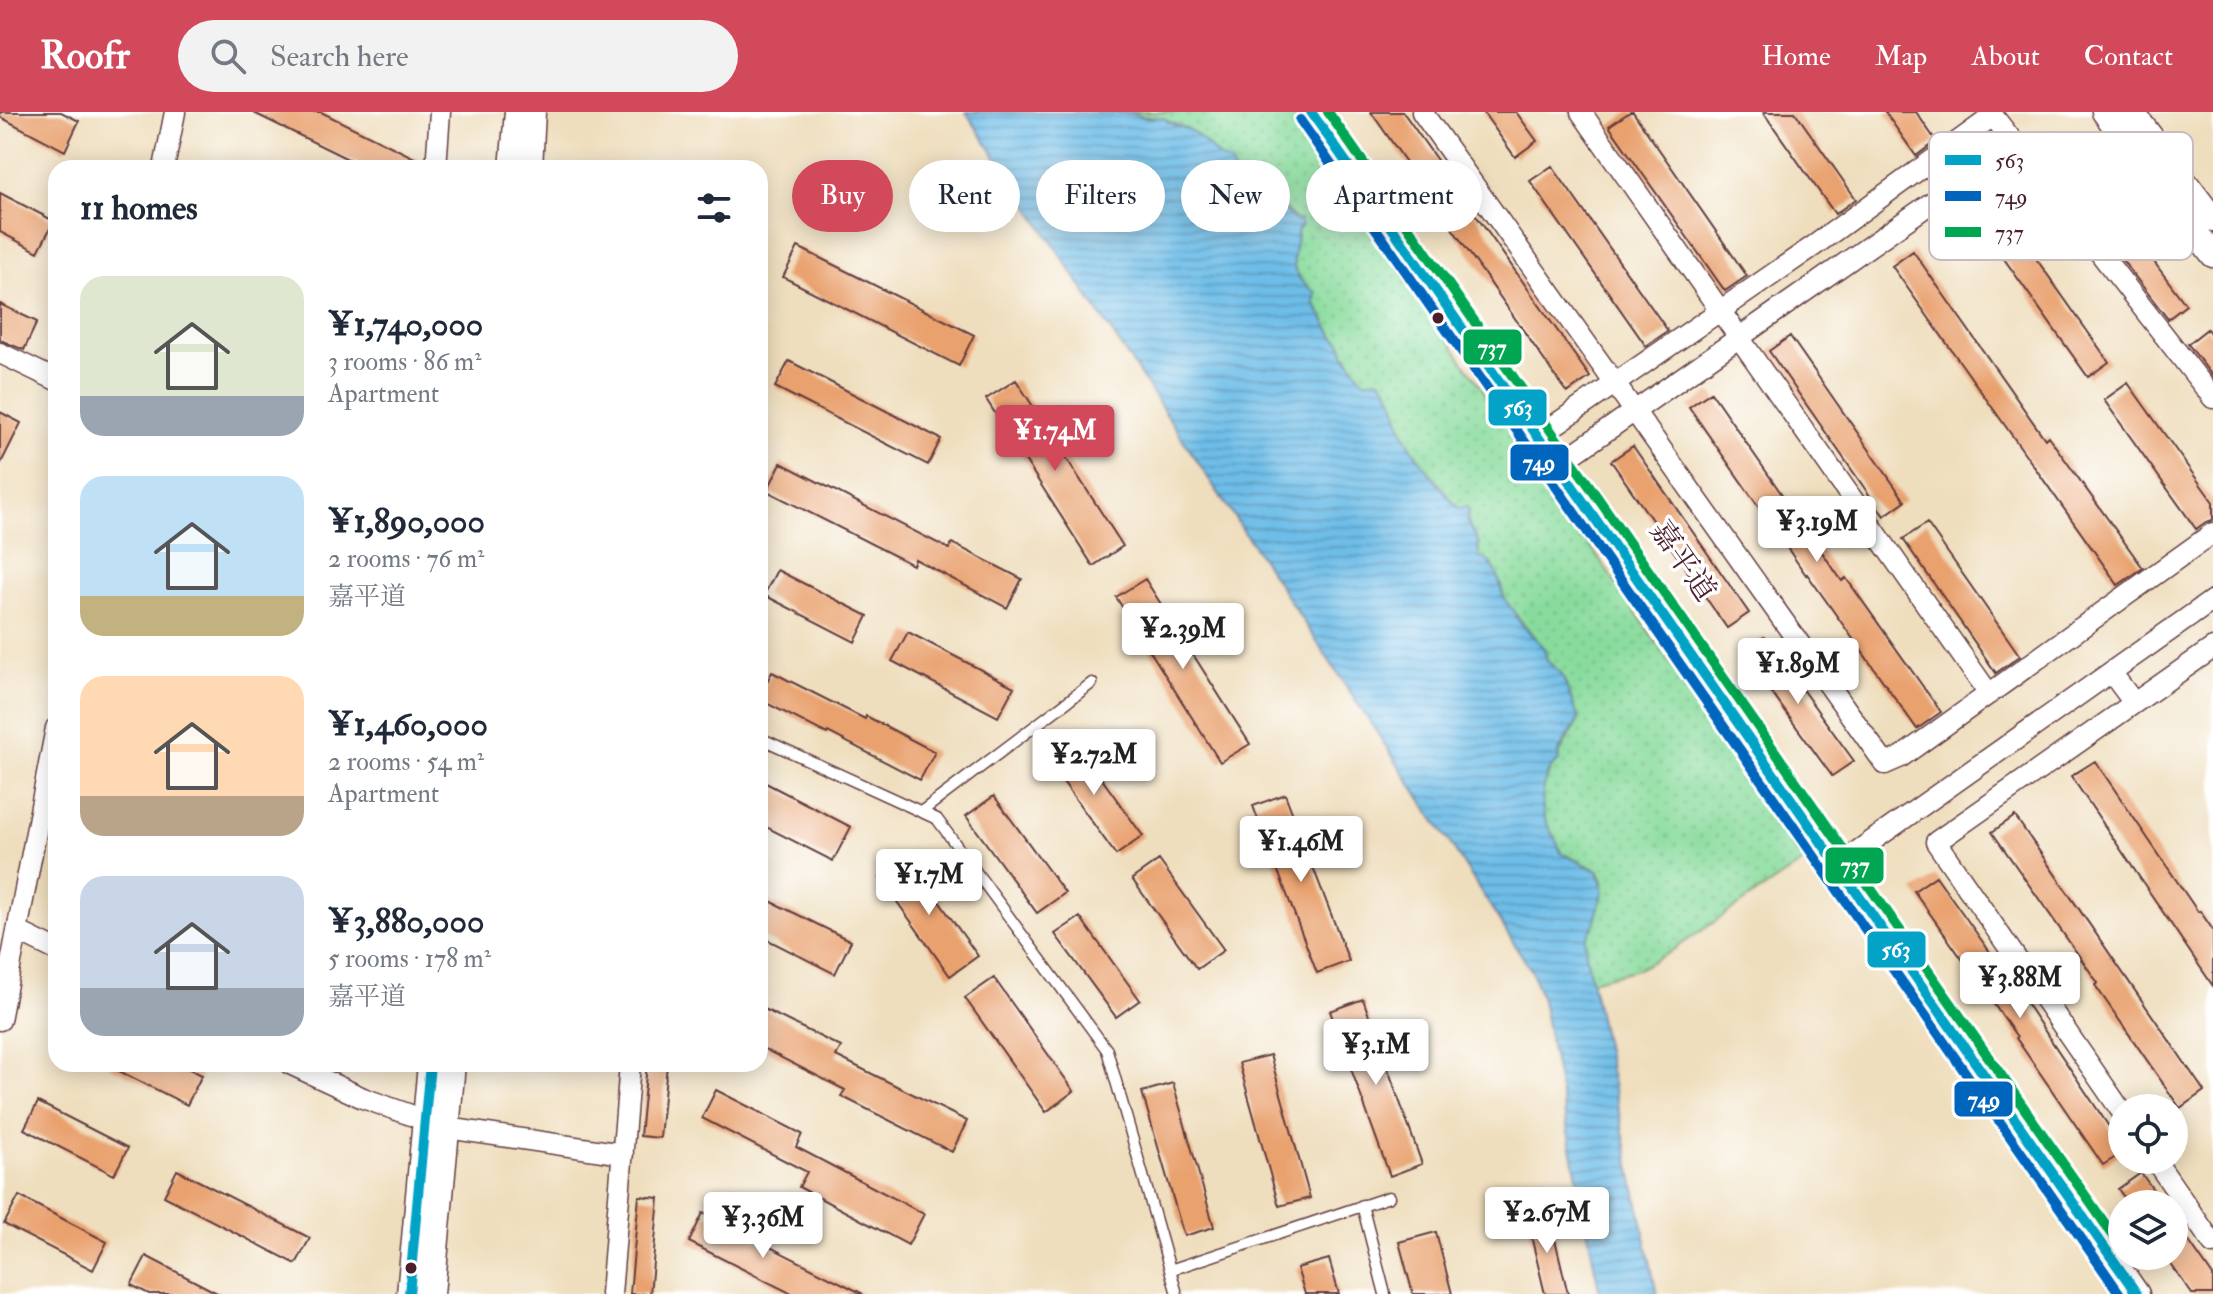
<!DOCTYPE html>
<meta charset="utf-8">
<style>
body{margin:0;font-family:"IM FELL Double Pica","Noto Serif SC",serif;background:#f2f2f3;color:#1f2937;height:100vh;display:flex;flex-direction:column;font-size:30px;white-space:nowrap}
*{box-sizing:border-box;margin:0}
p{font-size:26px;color:#747a83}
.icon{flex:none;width:44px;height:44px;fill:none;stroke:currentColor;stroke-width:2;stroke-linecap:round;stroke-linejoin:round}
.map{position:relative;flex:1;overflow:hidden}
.sheet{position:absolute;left:48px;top:48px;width:720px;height:912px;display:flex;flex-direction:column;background:#fff;border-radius:24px;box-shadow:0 4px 20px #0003}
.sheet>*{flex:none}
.hud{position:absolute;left:792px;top:48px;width:760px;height:72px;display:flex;gap:16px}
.buttons{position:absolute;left:2108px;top:982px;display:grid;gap:16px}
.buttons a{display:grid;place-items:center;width:80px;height:80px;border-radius:50%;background:#fff;box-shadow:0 4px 20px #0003;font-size:40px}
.price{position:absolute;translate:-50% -68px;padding:0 18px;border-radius:8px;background:#fff;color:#222;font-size:26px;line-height:52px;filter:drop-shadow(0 2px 4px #0008)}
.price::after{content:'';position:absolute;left:50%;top:48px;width:24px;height:18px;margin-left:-12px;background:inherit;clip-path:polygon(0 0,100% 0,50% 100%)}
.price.current{background:#d1495b;color:#fff}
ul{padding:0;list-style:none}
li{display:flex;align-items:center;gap:24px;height:200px;padding:0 32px}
li span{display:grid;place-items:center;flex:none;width:224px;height:160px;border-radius:24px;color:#555}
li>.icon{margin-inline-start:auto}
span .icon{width:96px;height:96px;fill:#fffc;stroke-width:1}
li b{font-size:34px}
h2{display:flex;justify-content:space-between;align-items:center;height:96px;padding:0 32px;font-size:34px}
.tag{padding:0 28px;border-radius:36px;background:#fff;box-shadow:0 4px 20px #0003;font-size:28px;line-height:72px}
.tag.current{background:#d1495b;color:#fff}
header{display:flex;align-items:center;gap:48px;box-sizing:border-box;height:112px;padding:0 40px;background:#d1495b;color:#fff}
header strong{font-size:38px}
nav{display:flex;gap:44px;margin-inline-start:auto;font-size:28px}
.search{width:560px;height:72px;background:#f2f2f3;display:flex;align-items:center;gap:20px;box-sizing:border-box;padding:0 28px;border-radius:44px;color:#747a83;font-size:30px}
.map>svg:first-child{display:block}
.garden{fill:url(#garden-dots);stroke:#697d64;stroke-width:2}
.water{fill:url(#water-rules);stroke:#5c6e8a;stroke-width:2}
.building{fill:#e9a16e}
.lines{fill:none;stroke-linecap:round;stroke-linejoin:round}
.service-casing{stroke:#633c41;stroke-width:13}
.minor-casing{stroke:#633c41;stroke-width:23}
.tertiary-casing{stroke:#633c41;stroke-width:27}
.service{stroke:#fff;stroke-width:10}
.minor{stroke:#fff;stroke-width:20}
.tertiary{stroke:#fff;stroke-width:24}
.bus-1-casing{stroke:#fff;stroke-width:16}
.bus-2-casing{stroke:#fff;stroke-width:16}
.bus-3-casing{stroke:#fff;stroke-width:16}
.bus-1{stroke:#04a2c6;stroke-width:10}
.bus-2{stroke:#0065bd;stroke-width:10}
.bus-3{stroke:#00a651;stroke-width:10}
.bus-dot{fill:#4a1f2b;stroke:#fff;stroke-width:3}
.labels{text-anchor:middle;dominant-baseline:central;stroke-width:7;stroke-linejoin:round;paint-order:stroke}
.street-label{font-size:30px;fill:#4a1f2b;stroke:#fff}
.key{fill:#fff;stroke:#c9bcbf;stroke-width:2}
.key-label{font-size:22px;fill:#4a1f2b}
.line-badge{stroke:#fff;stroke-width:3}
.badge-label{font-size:22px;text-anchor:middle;font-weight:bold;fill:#fff}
</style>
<header>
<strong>Roofr</strong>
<div class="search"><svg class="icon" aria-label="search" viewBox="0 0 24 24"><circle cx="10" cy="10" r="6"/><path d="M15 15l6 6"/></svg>Search here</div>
<nav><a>Home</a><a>Map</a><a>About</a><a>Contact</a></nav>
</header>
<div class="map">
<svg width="2213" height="1182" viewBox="0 0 2213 1182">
<defs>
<pattern id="garden-dots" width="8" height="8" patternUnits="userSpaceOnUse" patternTransform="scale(2)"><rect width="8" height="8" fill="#88db9c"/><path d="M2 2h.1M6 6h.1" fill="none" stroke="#77bc87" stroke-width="1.8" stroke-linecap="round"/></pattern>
<pattern id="water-rules" width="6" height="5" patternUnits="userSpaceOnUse" patternTransform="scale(2)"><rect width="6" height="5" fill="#6dbde8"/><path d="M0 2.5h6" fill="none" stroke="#5c99bc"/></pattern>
</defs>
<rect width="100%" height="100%" fill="#fff"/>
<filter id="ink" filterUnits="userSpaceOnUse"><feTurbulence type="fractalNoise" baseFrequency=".0125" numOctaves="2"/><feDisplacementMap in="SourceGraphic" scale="16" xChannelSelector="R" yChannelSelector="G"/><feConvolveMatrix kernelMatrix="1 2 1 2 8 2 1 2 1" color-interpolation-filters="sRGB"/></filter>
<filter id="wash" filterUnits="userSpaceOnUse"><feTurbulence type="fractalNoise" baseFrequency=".006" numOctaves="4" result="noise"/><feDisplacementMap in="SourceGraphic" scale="32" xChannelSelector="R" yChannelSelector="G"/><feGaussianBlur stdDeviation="1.8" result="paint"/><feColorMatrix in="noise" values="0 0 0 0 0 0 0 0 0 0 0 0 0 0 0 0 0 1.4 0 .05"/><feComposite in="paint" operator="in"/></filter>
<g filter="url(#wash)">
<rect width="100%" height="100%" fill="#efdebd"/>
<path class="garden" d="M1115,0H1292L1806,748L1670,840L1638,857L1591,869L1586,843L1585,826L1593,815L1603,769L1598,758L1561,741C1557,728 1552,723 1547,712C1529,674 1564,639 1579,607L1561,561L1547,549L1544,536L1509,495L1503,484L1501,472L1490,452L1479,444V432L1469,416L1466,406C1447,381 1425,357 1408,330C1395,308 1401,290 1380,267L1364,269L1344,241L1342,232L1339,228L1335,227L1314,190L1316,181C1284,159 1293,142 1299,109L1296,110L1283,94L1260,88L1255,77L1239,73L1230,65V52C1213,45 1206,27 1190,19C1182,15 1162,6 1154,5C1143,4 1125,4 1115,0Z"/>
<path class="water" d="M966,0L1131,1L1146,6H1164C1172,15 1184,14 1194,21C1208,30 1214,46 1230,51L1234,60L1231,61L1230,65L1239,73L1259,77L1263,82L1259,85L1260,88L1274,87L1296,110L1300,108L1302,114L1298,117C1294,148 1285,160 1316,181L1314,191L1335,226L1339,228L1342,232L1344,241L1364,269L1380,267C1399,288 1395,302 1406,325C1413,343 1439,372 1451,388L1460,397L1466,394L1469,397C1464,413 1473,416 1478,430C1479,434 1478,439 1479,444C1507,455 1494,484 1514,498L1516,505L1544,536L1547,549L1561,561L1579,607L1558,641L1559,649C1541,658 1539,695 1547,712C1552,723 1557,728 1561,741L1598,759L1604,778L1593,815L1585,826L1586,843L1657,1182H1600L1542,888L1531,858L1448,728Z"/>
<g id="blocks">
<path class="building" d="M0,0H61L79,9L65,39L0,5Z
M252,0H321L423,50V56H366Z
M1371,0H1403L1590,265L1567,281Z
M1483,0H1516L1537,29L1515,45Z
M1630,0H1633L1747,164L1725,179L1609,14Z
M1763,0H1795L1856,87L1835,102Z
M1885,0H1916L1936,29L1916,44Z
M2065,30L2186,193L2168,207L2043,46Z
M1552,54L1668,219L1646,234L1530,69Z
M0,81L54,109L38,140L0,120Z
M1992,84L2109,250L2088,265L1970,99Z
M798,135L974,223L959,254L783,165Z
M1913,139L2045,327L2048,324L2143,456L2118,473L1892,154Z
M0,192L37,210L24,238L0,228Z
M2207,217L2213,225V265L2188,232Z
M1790,224L1905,389L1884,404L1769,239Z
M789,249L941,327L928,353L775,275Z
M1016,268L1123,434L1093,454L986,287Z
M2128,271L2213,390V408L2206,410L2196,417L2104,288Z
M1711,280L1842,469L1846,466L1941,600L1917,617L1807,462L1806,463L1689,295Z
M0,300L21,311L0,353Z
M1633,334L1749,501L1727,516L1611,349Z
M781,351L949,437L952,431L1022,467L1007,496L915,447L913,453L767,379Z
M1927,411L2020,544L1996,561L1903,427Z
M777,458L868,504L855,530L764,483Z
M1145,467L1250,632L1220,650L1116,485Z
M908,520L1014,575L998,605L892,549Z
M1764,525L1854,649L1832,664L1742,540Z
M772,560L865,607L866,604L935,640L920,668L828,620L827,622L760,588V583Z
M1073,627L1143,724L1116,743L1046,646Z
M2095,649L2198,800L2200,799L2213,818V874L2071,664Z
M760,668L851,715L833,749L760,712Z
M1285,682L1349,849L1317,861L1253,694Z
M994,684L1065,781L1037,801L966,704Z
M2015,704L2204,979L2180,996L2095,873L2098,871L1992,720Z
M908,746L978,844L950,864L880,766Z
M1159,748L1224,838L1197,857L1132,767Z
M1936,764L2024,888L2122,1034V1041L2103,1053L2016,926L2017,925L1914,779Z
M760,784L851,829L835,862L760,824Z
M1080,805L1140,888L1116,905L1055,822Z
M994,866L1074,979L1046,1000L965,886Z
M1363,887L1422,1052L1390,1064L1330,899Z
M760,895L841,935L836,944L967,1009L952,1040L841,984L845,978L760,935Z
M1270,943L1310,1086L1279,1094L1239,951Z
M105,952H179L202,963L187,993Z
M647,952H667L660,1026L640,1024Z
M1173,971L1214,1115L1184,1124L1142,980Z
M716,978L802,1022L796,1035L924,1102L908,1133L799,1075L807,1060L702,1006Z
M38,990L128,1036L114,1063L24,1017Z
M177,1058L310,1126L296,1152L164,1084Z
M2141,1061L2149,1072L2163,1092H2129L2118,1077Z
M19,1084L107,1130L93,1158L4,1112Z
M639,1084L659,1086L650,1182H630Z
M703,1101L863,1182H792L689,1130Z
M1549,1102L1568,1182H1545L1527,1107Z
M2174,1108L2213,1164V1182H2192L2165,1144H2174Z
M1436,1120L1452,1182H1413L1399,1130Z
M146,1144L219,1182H149L131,1173Z
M1329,1147L1339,1182H1305L1297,1156Z"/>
</g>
</g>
<g filter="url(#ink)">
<use href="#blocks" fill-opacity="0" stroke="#633c41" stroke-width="2"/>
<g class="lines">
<g class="service-casing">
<path id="service" d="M760,626L937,707L1107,938L1177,1182
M921,700L1092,571
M1362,1093L1385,1182
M1170,1158L1389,1085"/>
</g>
<g class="minor-casing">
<path id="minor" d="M1422,0L1885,652L1901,645L2213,421
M1581,0L1989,582
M1990,0L2213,286
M164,56L175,0
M436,56L440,0
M0,241L56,268
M1539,324L1815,133L1993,4
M1559,352L2015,32
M2111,560L2134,591
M1838,753L2213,488
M17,819L56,838
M0,908L56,616
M290,952L363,986L447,1016L623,1042
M2122,1000L1936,730L2213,536
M2155,1048L2213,1132
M611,1182L630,952"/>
</g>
<g class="tertiary-casing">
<path id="tertiary" d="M1311,0L2137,1182
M2104,0L2213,143
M2132,0L2213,107
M512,56L517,0
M530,56L533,0
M409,1182L430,952
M432,1182L453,952"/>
</g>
<use href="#service" class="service"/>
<use href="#minor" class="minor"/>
<use href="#tertiary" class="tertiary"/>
<g class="bus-1-casing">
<path id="bus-1" d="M1311,0L2137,1182
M409,1182L430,952"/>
</g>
<g class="bus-2-casing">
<path id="bus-2" d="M1300,8L2120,1182"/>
</g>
<g class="bus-3-casing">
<path id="bus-3" d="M1328,0L2122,1136"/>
</g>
<use href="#bus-1" class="bus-1"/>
<use href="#bus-2" class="bus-2"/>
<use href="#bus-3" class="bus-3"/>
</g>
</g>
<g class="bus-dot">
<circle cx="1438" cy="206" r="7"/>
<circle cx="411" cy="1156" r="7"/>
</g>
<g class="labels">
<g class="street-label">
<text transform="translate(1683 449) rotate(55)">嘉平道</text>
</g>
</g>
<rect x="1929" y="20" width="264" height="128" rx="12" class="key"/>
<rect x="1945" y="43" width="36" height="10" fill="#04a2c6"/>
<rect x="1945" y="79" width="36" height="10" fill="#0065bd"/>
<rect x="1945" y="115" width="36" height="10" fill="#00a651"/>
<g class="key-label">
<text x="1995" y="56">563</text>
<text x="1995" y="92">749</text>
<text x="1995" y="128">737</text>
</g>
<g class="line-badge">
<rect x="1462" y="216" width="61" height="38" rx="8" fill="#00a651"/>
<rect x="1487" y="276" width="61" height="39" rx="8" fill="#04a2c6"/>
<rect x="1509" y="331" width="61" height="39" rx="8" fill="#0065bd"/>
<rect x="1824" y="734" width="61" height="39" rx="8" fill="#00a651"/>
<rect x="1866" y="818" width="61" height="39" rx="8" fill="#04a2c6"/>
<rect x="1953" y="968" width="61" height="38" rx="8" fill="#0065bd"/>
</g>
<g class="badge-label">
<text x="1492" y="243">737</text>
<text x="1518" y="303">563</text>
<text x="1539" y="358">749</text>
<text x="1855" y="761">737</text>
<text x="1896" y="845">563</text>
<text x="1984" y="995">749</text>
</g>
</svg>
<div class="buttons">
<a><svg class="icon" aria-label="locate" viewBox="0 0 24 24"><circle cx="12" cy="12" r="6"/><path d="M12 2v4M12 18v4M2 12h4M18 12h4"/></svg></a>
<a><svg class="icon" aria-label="layers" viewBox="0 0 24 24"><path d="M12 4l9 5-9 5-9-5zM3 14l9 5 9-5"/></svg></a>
</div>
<b class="price current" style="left:1055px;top:361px">¥1.74M</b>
<b class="price" style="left:1817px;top:452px">¥3.19M</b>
<b class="price" style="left:1183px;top:559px">¥2.39M</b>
<b class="price" style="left:1798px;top:594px">¥1.89M</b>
<b class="price" style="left:1094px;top:685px">¥2.72M</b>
<b class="price" style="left:1301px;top:772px">¥1.46M</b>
<b class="price" style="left:929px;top:805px">¥1.7M</b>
<b class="price" style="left:2020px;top:908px">¥3.88M</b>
<b class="price" style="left:1376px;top:975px">¥3.1M</b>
<b class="price" style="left:1547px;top:1143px">¥2.67M</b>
<b class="price" style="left:763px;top:1148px">¥3.36M</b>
<div class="hud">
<a class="tag current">Buy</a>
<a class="tag">Rent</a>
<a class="tag">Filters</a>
<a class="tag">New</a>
<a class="tag">Apartment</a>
</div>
<section class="sheet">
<h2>11 homes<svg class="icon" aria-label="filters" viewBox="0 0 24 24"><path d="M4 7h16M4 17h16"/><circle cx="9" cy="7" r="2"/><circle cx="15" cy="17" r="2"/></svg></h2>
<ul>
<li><span style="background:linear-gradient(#dfe7d0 75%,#9aa5b1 0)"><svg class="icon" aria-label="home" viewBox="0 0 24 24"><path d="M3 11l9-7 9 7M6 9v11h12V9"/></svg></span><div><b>¥1,740,000</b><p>3 rooms · 86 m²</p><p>Apartment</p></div></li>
<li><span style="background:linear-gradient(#bfe0f5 75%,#c2b280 0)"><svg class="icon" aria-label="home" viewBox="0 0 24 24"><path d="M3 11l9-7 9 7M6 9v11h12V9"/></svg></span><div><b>¥1,890,000</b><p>2 rooms · 76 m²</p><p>嘉平道</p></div></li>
<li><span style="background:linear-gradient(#ffd9b3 75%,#b9a48a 0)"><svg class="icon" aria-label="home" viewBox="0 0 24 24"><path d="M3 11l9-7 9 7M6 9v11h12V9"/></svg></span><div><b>¥1,460,000</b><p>2 rooms · 54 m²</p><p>Apartment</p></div></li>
<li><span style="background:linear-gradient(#c9d6e8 70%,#9aa5b1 0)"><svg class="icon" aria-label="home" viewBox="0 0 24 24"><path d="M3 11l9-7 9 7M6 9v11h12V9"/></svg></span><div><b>¥3,880,000</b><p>5 rooms · 178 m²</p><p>嘉平道</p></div></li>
</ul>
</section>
</div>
